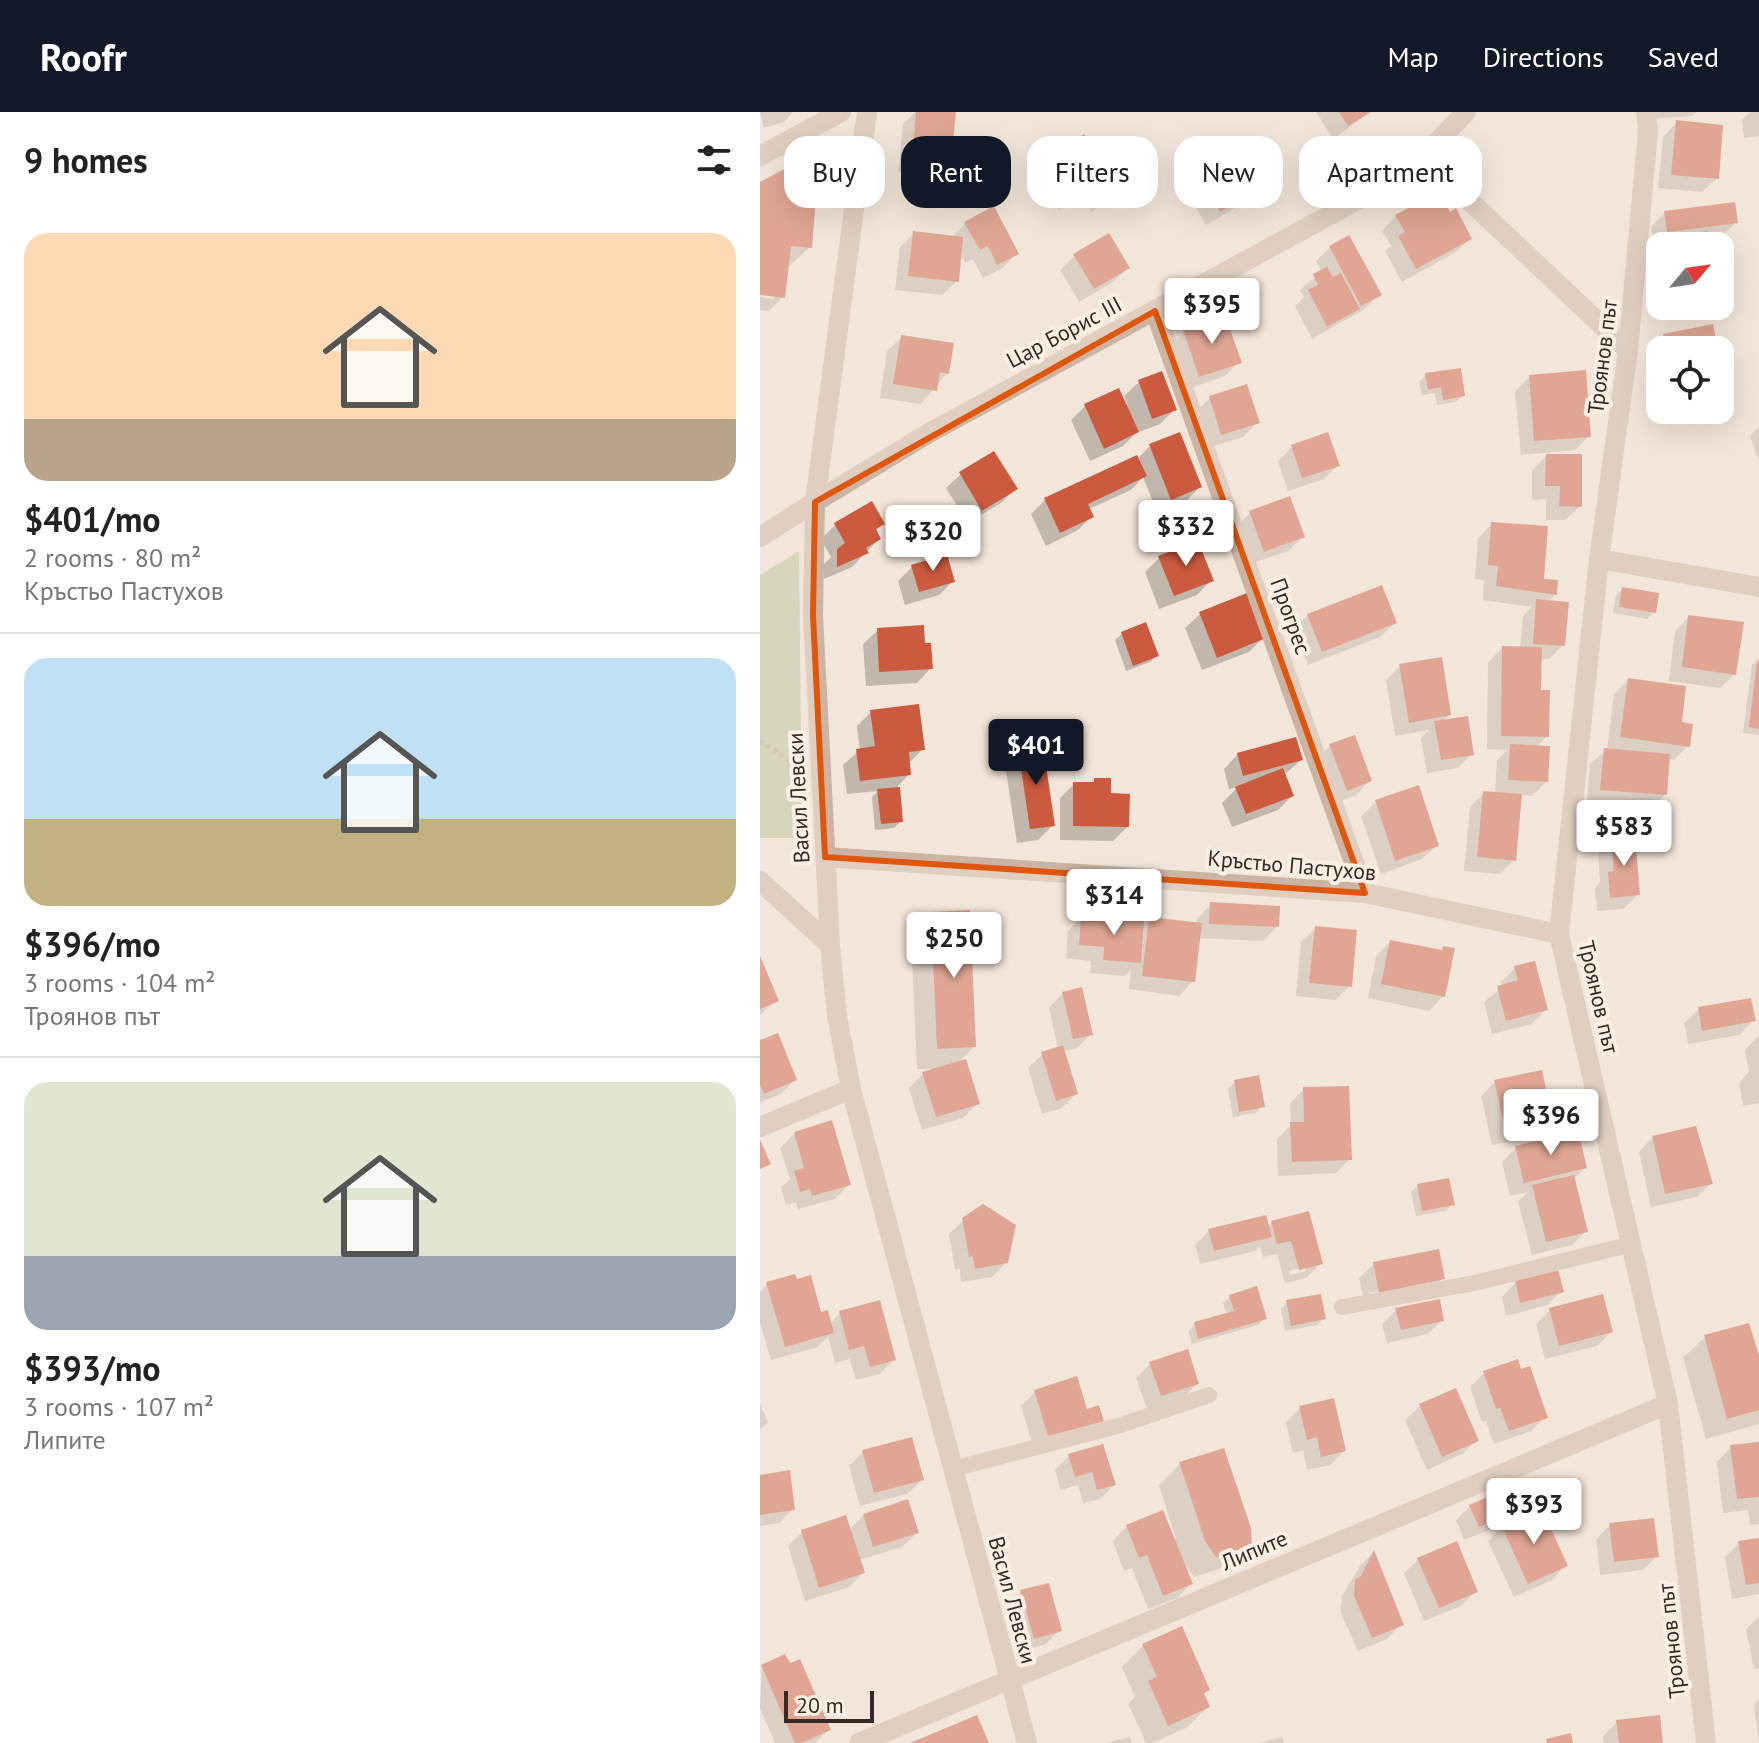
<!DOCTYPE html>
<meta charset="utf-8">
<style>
body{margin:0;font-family:"PT Sans",sans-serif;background:#f6f6f6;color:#222;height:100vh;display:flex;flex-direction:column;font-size:30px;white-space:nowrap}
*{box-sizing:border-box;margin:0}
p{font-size:26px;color:#767676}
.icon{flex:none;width:44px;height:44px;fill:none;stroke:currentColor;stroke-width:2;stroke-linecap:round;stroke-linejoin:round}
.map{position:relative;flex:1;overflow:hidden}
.details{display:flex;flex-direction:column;background:#fff;width:760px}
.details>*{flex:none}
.top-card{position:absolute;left:24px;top:24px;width:760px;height:72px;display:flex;gap:16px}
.needle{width:52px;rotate:61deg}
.fabs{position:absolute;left:886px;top:120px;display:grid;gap:16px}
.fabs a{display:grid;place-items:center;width:88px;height:88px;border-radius:16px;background:#fff;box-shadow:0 8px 32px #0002;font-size:40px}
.scale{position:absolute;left:24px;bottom:20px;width:90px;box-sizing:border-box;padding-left:8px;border:4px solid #362a26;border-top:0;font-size:22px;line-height:28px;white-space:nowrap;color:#362a26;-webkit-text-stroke:6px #faefe5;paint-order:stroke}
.price{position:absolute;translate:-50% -68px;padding:0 18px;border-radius:8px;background:#fff;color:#222;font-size:26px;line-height:52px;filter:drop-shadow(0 2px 4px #0008)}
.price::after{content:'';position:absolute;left:50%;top:48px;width:24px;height:18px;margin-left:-12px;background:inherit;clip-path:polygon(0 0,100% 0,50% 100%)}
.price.active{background:#111827;color:#fff}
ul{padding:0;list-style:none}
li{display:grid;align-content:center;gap:16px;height:424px;padding:0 24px}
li+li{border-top:2px solid #e0e0e0}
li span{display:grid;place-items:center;height:248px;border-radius:24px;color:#555}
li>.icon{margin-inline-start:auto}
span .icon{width:144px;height:144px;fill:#fffc;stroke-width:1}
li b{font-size:34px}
h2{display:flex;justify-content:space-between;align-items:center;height:96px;padding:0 24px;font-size:34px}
.chip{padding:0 28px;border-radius:24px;background:#fff;box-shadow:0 8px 32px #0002;font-size:28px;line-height:72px}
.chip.active{background:#111827;color:#fff}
header{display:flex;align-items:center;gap:48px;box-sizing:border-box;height:112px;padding:0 40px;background:#111827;color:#fff}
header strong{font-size:38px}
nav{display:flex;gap:44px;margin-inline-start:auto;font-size:28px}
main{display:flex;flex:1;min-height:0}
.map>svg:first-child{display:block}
.green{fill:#b6c298}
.shadow{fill:#0003;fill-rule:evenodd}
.building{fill:#cb5a3e}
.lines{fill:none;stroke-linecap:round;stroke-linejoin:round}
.path{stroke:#b79e8f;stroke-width:5;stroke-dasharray:4 4;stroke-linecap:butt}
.service{stroke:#cbb4a4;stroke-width:16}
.minor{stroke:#cbb4a4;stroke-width:20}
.tertiary{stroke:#cbb4a4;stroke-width:20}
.marked{fill:none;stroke:#df570d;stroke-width:6;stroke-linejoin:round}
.labels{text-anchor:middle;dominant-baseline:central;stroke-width:8;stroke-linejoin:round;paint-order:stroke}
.street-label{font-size:22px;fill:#362a26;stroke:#faefe5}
</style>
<header>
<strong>Roofr</strong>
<nav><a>Map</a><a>Directions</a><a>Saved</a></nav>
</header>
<main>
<section class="details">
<h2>9 homes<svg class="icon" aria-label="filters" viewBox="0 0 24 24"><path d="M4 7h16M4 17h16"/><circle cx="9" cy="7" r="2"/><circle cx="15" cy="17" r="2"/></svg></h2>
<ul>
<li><span style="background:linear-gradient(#ffd9b3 75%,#b9a48a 0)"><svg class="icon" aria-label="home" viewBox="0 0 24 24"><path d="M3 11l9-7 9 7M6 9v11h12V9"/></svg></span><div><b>$401/mo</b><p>2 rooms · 80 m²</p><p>Кръстьо Пастухов</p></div></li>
<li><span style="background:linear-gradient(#bfe0f5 65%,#c2b280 0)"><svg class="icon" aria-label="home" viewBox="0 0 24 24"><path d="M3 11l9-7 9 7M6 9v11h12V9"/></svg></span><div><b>$396/mo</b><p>3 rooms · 104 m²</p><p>Троянов път</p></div></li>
<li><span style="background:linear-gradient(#dfe7d0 70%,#9aa5b1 0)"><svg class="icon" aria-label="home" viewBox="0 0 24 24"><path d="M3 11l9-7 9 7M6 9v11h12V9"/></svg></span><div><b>$393/mo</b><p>3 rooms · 107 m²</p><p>Липите</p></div></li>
</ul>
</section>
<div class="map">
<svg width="999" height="1631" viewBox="0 0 999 1631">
<rect width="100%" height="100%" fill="#f2e5d9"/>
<path class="green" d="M39,439L42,726H0V463Z"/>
<path class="shadow" d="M0,0H33L24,10L4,16Z
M155,0H179L190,49L175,64L138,60L143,12Z
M556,0H610L573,27Z
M888,0H936L932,4L889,7Z
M990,0H999V24L984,26L982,8Z
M917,10L957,66L942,80L898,76L903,25Z
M323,25L358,78L332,100L321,83L299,98L275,62Z
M432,48L491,81L477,95L446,113L417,63Z
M0,72L50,135L27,156L23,185L9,199L0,198V185L14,187V183L0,181Z
M905,101L976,110L962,124L948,126L949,134H900V178L892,179L886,142L894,135L891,115Z
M689,103L710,126L696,140L642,170L625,139L631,134L622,119L636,104Z
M206,111L257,141L243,156L223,166L213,147L205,151L200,141L197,169L182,183L135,178L140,135L154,121L191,126Z
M570,135L619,182L605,197L552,227L535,194L544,185L540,178L562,160L556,149Z
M314,144L368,156L353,170L319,190L300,158Z
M424,220L479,250L465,264L425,278L410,234Z
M904,224L956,238H900V268L897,269L890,239Z
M142,225L187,261L161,292L120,286L127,239Z
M666,263L703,283L696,290L677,293L675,281L662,283L659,270Z
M769,265L829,324L815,338L761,343L755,279Z
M379,270L415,297L400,312L376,321L363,334L330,349L311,308L325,294L368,293L364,284Z
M450,286L498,310L483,325L447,336L435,300Z
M999,315V349L990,324Z
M390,334L440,375L426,389L397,400L383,365L371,378L329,397L332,404L318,418L286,434L271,402L285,388L377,347Z
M532,335L578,353L564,367L528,379L518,349Z
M786,344L820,394L805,408H786V387L772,388V358Z
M201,362L255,377L241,391L208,411L186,376Z
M490,401L543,425L528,439L490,452L476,415Z
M122,411L115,419L119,427L92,455L64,467L63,453L71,445L61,427L75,413Z
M732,412L795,483L787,490L803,533L789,547H780L779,580L787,624L776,635L786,670L772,684L760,683L754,748L740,762L704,759L710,695L724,681L735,682L737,648L747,638L727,637L728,551L742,536L760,537L763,504L771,495L723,488L724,468L715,467L718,426Z
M399,446L451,468L437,483L399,497L385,460Z
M152,455L193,469L179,483L145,493L138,469Z
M863,477L894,500L887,507L853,501L856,483Z
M486,483L503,526L489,540L442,558L425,516L440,502Z
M548,503L635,511L620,525L548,553L534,517Z
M929,505L975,562L960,576L909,569L915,519Z
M118,518L163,533L171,556L157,571L106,574L103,532Z
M362,522L396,544L390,550L366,559L355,528Z
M998,547H999V623L983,621L992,553Z
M640,554L689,603L682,610L712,642L698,656L667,661L661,626L669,618L635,624L626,568Z
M868,568L920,612L928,634L914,648L907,647L905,682L890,697L827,691L830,652L847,638L854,582Z
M111,600L163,637L148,652L149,662L138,674L141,709L134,716L115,718L112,685L118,679L87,682L83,653L100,638L97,614Z
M570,634L610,668L596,683L573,692L556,648Z
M259,638L293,713L278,728L257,731L245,652Z
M478,642L541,648L524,663L532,684L518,698L472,715L462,691L478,675L469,677L464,657Z
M335,668L367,715L353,729L300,728V686L314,672H330Z
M657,676L677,733L662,747L621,762L601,704L616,690Z
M852,727L878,783L863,797L837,799L835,776L840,770L838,742Z
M451,792L517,814L503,829L438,826L433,869L419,884L369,877L371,857L365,864L330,861L331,849L306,846L308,819L322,805L382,815L390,807L436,812L437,807Z
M172,802L214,935L198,951L218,991L203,1006L162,1018L149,976L163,962L176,957H157L151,823Z
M556,816L590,874L575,888L536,884L541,830Z
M630,830L680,840L684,836L683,884L669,899L608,886L616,844Z
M0,849L17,888L0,903Z
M755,856L786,897L772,912L732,922L724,890L742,875L741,870Z
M303,881L331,922L317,936L303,939L316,982L302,996L282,1002L268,956L283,942L298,937L289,896Z
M939,897L993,909L979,923L928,932L924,911Z
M999,923V991L983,994L979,971L989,960L985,938Z
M0,930L35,967L21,982L0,990Z
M475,970L502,994L496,1001L473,1005L468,977Z
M735,970L791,1009L777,1024L732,1033L721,984Z
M544,977L590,1047L576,1061L518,1064L517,1027L531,1013L530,991Z
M35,1021L89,1072L75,1087L38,1097L36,1090L26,1093L21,1075L30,1067L20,1036Z
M893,1025L951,1071L937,1085L891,1095L879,1040Z
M756,1036L825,1056L813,1068L826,1119L812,1133L772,1143L758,1090L768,1080L750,1084L742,1050Z
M658,1074L692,1092L686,1099L656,1104L651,1080Z
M204,1108L247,1150L232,1165L201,1170L200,1157L195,1158L189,1122Z
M512,1111L560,1152L546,1166L525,1171L517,1142L503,1145L500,1134L495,1139L440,1152L435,1133L449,1119L507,1115ZM546,1154V1159L530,1163L529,1159Z
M614,1152L683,1166L669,1181L605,1194L599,1166ZM669,1168V1172L609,1185V1181Z
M756,1170L802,1179L787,1193L746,1204L742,1185Z
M7,1172L60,1202L70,1212L80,1201L134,1247L120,1262L96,1268L90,1247L75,1251L68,1224L58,1235L11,1248L0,1211V1180Z
M470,1185L504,1207L498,1213L432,1232L428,1219L435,1212L467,1203L463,1191Z
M527,1190L564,1206L557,1213L525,1219L521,1197Z
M636,1198L682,1208L668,1222L627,1231L622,1212Z
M790,1198L851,1220L837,1234L785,1247L776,1212Z
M945,1225L999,1245V1312L946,1327L923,1246Z
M391,1251L437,1272L423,1286L387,1297L376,1266Z
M760,1259L785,1305L771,1319L734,1332L726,1309L722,1310L710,1275L724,1261Z
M695,1279L717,1328L702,1342L667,1358L645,1308L660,1294Z
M275,1280L326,1299L276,1343L261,1294Z
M0,1292L8,1310L0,1318Z
M540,1296L584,1339L570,1353L547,1358L543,1338L533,1341L526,1310Z
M999,1329V1412L990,1413L988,1398L963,1401L957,1350L971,1335Z
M103,1340L162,1368L147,1382L100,1394L89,1354Z
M309,1344L354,1373L340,1387L323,1391L318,1373L301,1378L295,1358Z
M420,1352L490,1433L468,1454L434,1465L424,1451L431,1472L417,1486L388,1497L372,1456L364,1459L353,1429L367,1414L416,1427L399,1373Z
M0,1365L33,1397L19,1411L0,1414Z
M782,1387L766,1403L806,1453L792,1468L754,1485L728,1429L746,1411L704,1428L696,1408L710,1394Z
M104,1403L157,1421L142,1435L99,1448L103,1461L89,1475L45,1489L28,1434L42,1420L89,1418Z
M850,1413L897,1444L883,1458L840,1463L836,1427Z
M999,1428V1482L972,1487L965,1445L979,1431Z
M613,1441L641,1512L627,1527L598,1539L580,1499L582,1484L600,1454Z
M659,1447L715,1480L701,1494L664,1509L644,1461Z
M261,1480L300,1518L286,1532L260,1540L247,1494Z
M999,1505V1556L994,1557L986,1517Z
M383,1534L448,1578L442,1584L448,1595L426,1616L392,1631H386L368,1592L375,1585L362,1555Z
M2,1554L68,1618L55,1631H15L0,1596Z
M999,1587V1631L994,1593Z
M857,1610L901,1631H844L843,1624Z
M370,1625L372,1631H345Z
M523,1625L524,1631H498Z"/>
<path class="building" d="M156,0H196L191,50L152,46Z
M579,0H611L588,14Z
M916,8L963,13L959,67L911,63Z
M324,22L361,78L347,87L336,70L314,85L288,46Z
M463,28L493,82L460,100L430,47Z
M45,46L58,60L52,136L31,134L25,186L0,183V70Z
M679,79L690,100L696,96L712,127L656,157L638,124L645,120L635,103Z
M975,90L978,111L907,120L904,99Z
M234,94L259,142L237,153L228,134L220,138L204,110Z
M153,119L203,125L199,170L148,164Z
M948,119L951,134H901L900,126Z
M349,121L370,156L334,177L313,142Z
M589,123L622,183L601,194L569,134Z
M567,155L573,165L581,161L600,197L567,215L548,178L558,173L553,162Z
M465,203L482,251L439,265L423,218Z
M953,212L958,238H907L903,222Z
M141,223L194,231L189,262L180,260L177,279L133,272Z
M701,256L705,284L683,288L681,275L668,278L665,261Z
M826,258L831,325L774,329L769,263Z
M402,259L417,298L392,307L378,268Z
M487,272L500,311L461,323L449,284Z
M359,276L379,320L344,337L324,292Z
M420,320L442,375L411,388L389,332Z
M568,320L580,354L542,366L531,333Z
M234,339L258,377L222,399L199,360Z
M786,342H822V395L799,394L800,374H785Z
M377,343L387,364L328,392L334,405L300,421L284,386Z
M530,384L545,425L504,440L489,399Z
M112,389L125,412L116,417L121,427L106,436L109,441L77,455V437L85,431L74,411Z
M731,410L788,414L784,467L798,468L797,483L736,474L738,454L728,453Z
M438,429L454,469L414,484L398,444Z
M187,442L195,470L159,480L151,453Z
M622,473L637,511L562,540L547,502Z
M862,475L899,481L896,501L859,495Z
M487,481L506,526L457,546L439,500Z
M776,487L809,490L805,534L773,532Z
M928,503L984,510L976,563L922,555Z
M386,510L399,544L373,554L361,520Z
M164,513L165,531H171L173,557L119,560L117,516Z
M742,534L782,535L781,578H790L789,625L741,624Z
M682,545L691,603L649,611L639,552Z
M997,549H999V617L989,615Z
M868,566L926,574L922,610L933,612L930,635L860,625Z
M159,592L165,638L149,640L151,663L100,669L96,637L115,634L110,598Z
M708,604L714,643L681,648L674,609Z
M595,623L612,669L587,679L569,632Z
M536,625L543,648L483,664L477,641Z
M750,632L790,634L788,670L748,668Z
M283,633L295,714L270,717L258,636Z
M844,636L910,642L907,683L840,678Z
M523,656L534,684L486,702L475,675Z
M334,666H351V681L370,682L369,715L313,714V670H334Z
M659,673L679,734L635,749L615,688Z
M140,675L143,710L121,712L117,677Z
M723,679L762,682L756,749L717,745Z
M875,723L880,783L850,786L848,760L854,759L851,726Z
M450,790L520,794L519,815L449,812Z
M210,798L216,935L177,937L171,800Z
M321,803L384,808L381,851L343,848L344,835L319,833Z
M389,805L442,811L435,870L382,864Z
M555,814L597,818L592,875L549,871Z
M630,828L682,838L683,834L695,836L685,885L621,872Z
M0,844L19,889L0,897Z
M775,849L788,898L746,909L737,874L758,868L754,854Z
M322,875L333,923L313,927L302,880Z
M991,886L996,909L942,919L938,895Z
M18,921L37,968L4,982L0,973V928Z
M303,933L318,982L296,989L281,940Z
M206,947L220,992L176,1005L162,960Z
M782,958L793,1010L746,1020L734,968Z
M499,963L505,995L479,1000L474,968Z
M589,974L592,1048L532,1050L530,1010H544L543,975Z
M72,1008L91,1073L52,1084L50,1077L40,1080L34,1059L44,1056L34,1020Z
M936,1014L953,1072L905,1082L892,1024Z
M818,1019L827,1056L764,1071L755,1034Z
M0,1028L11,1052L0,1057Z
M814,1063L828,1120L786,1130L772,1073Z
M689,1066L695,1093L662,1099L657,1072Z
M223,1092L256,1113L248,1151L215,1157L213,1144L209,1145L202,1106Z
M549,1099L563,1152L539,1158L531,1129L517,1132L511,1109Z
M506,1103L512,1125L454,1139L448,1117Z
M679,1137L685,1167L619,1181L613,1150Z
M798,1157L804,1180L760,1191L755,1168Z
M35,1162L37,1167L51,1163L61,1200L68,1198L74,1221L25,1235L6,1170Z
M497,1174L507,1207L438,1227L434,1210L474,1199L469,1183Z
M561,1182L566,1207L531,1214L526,1188Z
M843,1182L853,1220L799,1234L789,1196Z
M680,1187L684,1209L641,1218L635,1196Z
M120,1188L136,1248L110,1255L104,1234L89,1238L79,1199Z
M989,1211L999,1243V1298L967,1307L944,1223Z
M428,1237L439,1272L401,1284L389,1250Z
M758,1247L761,1257L770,1254L788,1306L749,1319L740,1296L736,1297L723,1259Z
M317,1264L327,1297L339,1293L345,1313L290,1330L274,1278Z
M696,1276L719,1329L682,1345L659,1292Z
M574,1286L586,1339L561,1345L557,1325L547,1328L539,1294Z
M152,1325L164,1368L114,1381L102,1338Z
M999,1330V1385L977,1387L970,1333Z
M343,1332L356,1373L337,1378L332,1360L315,1365L308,1342Z
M464,1336L491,1416L492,1434L456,1445L445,1429L419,1350Z
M30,1358L35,1398L0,1403V1363Z
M775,1365L784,1388L719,1415L709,1393Z
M148,1387L159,1421L113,1435L103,1402Z
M781,1395L808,1454L768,1472L741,1413Z
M403,1398L433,1472L403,1484L387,1443L379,1446L366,1413Z
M86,1403L105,1461L59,1476L41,1418Z
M894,1406L899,1445L854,1450L849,1411Z
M999,1426V1471L986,1473L978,1429Z
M697,1429L718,1480L679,1496L657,1446Z
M614,1438L644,1513L612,1526L594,1484L595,1468L601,1464Z
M289,1471L302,1519L274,1527L260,1478Z
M422,1514L450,1578L444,1581L450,1595L408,1614L388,1569L397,1565L382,1532Z
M25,1542L30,1551L40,1547L71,1618L41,1631H35L1,1553Z
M217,1603L229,1631H150Z
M900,1603L903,1631H859L856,1608Z
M811,1621L813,1631H787L786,1627Z"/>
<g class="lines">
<path class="path" d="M0,629L39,655"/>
<path class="service" d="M582,1195L715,1171L872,1132
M193,1357L361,1313L449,1283"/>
<path class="minor" d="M886,0L888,19L868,238L839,447L799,822L908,1292L946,1631
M0,44L81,0
M663,45L868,238
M395,199L605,781
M839,447L999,475
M65,745L605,781L799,822
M0,769L70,833
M0,1015L91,977
M99,1631L908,1292
M267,1631L91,977L77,904L70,833L53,503L55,390L169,321L605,84L663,45L706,0"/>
<path class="tertiary" d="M0,425L55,390L107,0"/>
</g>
<path d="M0 0H999V1631H0ZM395,199L605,781L65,745L53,503L55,390Z" fill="#f2e5d9" fill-opacity=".55" fill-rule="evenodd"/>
<path class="marked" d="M395,199L605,781L65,745L53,503L55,390Z"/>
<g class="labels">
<g class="street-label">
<text transform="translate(304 220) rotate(-28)">Цар Борис III</text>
<text transform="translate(842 245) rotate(-83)">Троянов път</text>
<text transform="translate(531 504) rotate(70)">Прогрес</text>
<text transform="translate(38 686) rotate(-93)">Васил Левски</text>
<text transform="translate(532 753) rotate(5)">Кръстьо Пастухов</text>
<text transform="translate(839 885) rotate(77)">Троянов път</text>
<text transform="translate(494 1438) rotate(-23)">Липите</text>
<text transform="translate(253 1488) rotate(75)">Васил Левски</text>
<text transform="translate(911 1529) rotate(-96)">Троянов път</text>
</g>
</g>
</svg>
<div class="fabs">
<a><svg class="needle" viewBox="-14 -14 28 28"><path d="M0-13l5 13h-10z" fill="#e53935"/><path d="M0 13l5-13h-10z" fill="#767676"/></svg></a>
<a><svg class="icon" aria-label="locate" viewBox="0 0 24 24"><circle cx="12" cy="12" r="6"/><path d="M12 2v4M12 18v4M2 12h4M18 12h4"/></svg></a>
</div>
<div class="scale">20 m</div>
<b class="price" style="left:452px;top:234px">$395</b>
<b class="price" style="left:426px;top:456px">$332</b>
<b class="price" style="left:173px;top:461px">$320</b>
<b class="price active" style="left:276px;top:675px">$401</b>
<b class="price" style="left:864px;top:756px">$583</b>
<b class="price" style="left:354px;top:825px">$314</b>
<b class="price" style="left:194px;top:868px">$250</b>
<b class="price" style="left:791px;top:1045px">$396</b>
<b class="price" style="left:774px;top:1434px">$393</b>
<div class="top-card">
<a class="chip">Buy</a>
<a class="chip active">Rent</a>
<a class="chip">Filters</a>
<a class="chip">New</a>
<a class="chip">Apartment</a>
</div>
</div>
</main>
